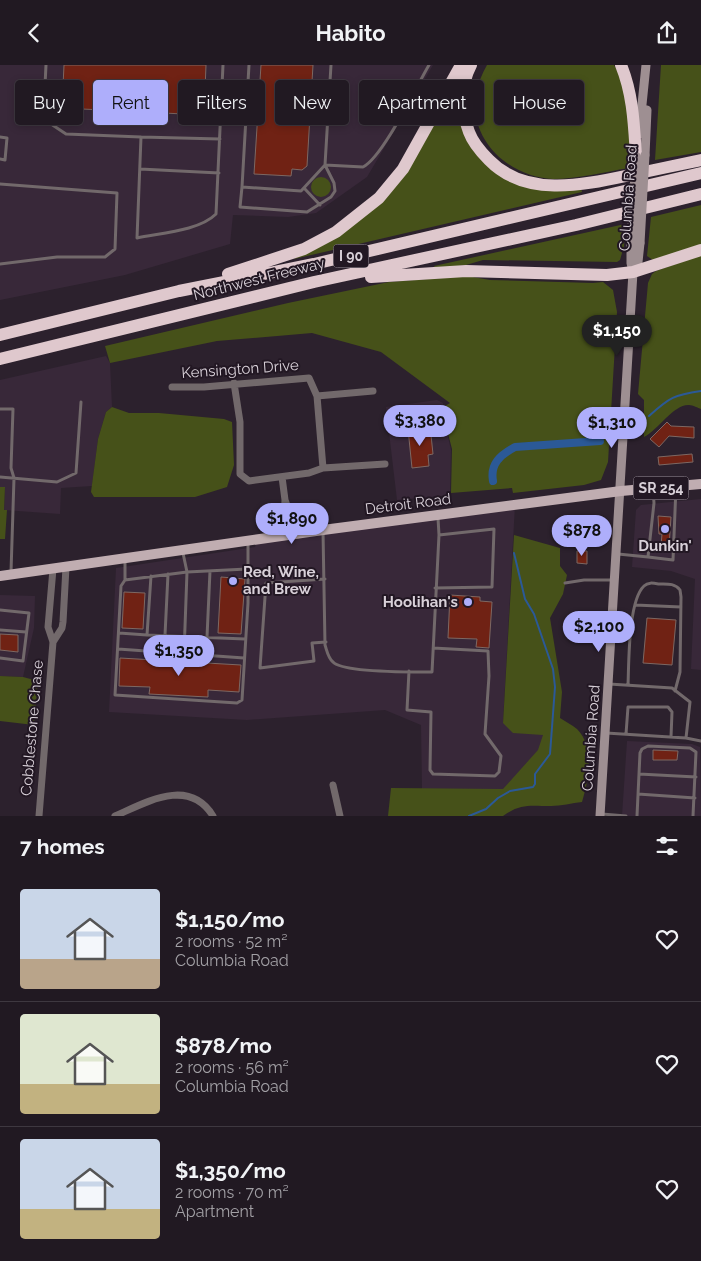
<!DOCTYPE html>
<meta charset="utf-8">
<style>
body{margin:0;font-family:Raleway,sans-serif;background:#29222a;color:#f1f3f6;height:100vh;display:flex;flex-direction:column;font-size:19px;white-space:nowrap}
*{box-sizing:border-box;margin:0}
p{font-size:16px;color:#a2a0a5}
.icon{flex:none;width:28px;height:28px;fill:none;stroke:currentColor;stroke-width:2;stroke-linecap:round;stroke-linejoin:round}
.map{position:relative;height:751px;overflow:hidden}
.panel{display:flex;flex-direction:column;background:#211922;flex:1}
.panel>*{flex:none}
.banner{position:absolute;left:15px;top:15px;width:671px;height:45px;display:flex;gap:10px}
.price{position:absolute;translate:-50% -42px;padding:0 11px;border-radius:18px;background:#aeaefb;color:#111;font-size:16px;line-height:32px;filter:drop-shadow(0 1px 2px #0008)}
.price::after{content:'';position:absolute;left:50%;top:30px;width:15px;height:11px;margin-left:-8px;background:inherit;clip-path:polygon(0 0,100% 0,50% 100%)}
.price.on{background:#222;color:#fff}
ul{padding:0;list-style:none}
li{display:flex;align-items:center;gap:15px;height:125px;padding:0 20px}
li+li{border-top:1px solid #3e3840}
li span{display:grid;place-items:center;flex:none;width:140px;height:100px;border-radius:5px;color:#555}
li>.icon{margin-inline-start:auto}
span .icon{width:60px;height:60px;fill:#fffc;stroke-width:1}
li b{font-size:21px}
h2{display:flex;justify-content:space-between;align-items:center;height:60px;padding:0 20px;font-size:21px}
.tag{padding:0 18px;border-radius:5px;background:#211922;box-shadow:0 2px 8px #0003,0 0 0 1px #3e3840;font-size:18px;line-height:45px}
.tag.on{background:#aeaefb;color:#111}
header{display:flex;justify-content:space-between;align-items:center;height:65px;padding:0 20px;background:#211922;font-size:22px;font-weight:700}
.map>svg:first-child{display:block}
.built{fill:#382839}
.green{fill:#465119}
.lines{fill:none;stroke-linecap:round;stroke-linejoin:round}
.stream{stroke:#2b5997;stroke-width:2}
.canal{stroke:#2b5997;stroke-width:8}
.building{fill:#702214;stroke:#7d6863}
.service{stroke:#72696b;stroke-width:3}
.minor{stroke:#72696b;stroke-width:7}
.secondary{stroke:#9e8f92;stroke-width:9}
.primary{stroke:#c0adb1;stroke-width:10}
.motorway{stroke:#dfc8cd;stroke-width:12}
.secondary-bridge{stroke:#9e8f92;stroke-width:9}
.poi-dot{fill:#aeaefb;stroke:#221723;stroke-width:2}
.labels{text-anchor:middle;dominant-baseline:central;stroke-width:4;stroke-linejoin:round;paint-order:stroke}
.shield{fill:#221723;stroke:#a198a2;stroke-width:1}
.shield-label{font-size:14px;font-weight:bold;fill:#d8d0d8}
.street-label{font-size:15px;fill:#d8d0d8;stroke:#221723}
.poi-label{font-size:15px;font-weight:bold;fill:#d8d0d8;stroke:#221723}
</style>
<header><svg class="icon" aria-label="back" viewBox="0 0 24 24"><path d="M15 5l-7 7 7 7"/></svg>Habito<svg class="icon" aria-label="share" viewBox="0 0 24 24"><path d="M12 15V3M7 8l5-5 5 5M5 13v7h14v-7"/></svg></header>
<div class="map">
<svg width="701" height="751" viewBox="0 0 701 751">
<rect width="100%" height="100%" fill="#2c212d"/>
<path class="built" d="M0,0H433L367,112L316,148L288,152L233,150L230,179L125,210L0,235Z
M106,291L110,298L112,342L106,347L98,374L92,421L61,423L60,449L4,445L5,423L0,422V315Z
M437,335L443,338V350L451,385L450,430L397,435L386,342Z
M701,434V605L691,604L695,514L671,506L632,502L636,445L641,440Z
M515,440L503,657L552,668L550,725L422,724L421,660L385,645L247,655L109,647L116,503L255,482L258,474Z
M0,530L35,531L34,563L23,612L0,611Z
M627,676L692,679L700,682L701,751H622Z"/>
<path class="green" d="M487,0H614L625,18L631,70L629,103C604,107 578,114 553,114C509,112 468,75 476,28C478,18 482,9 487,0Z
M661,0H701V87L655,95Z
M462,4L460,34L489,102L581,123L582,127L294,194L378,138Z
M311 122a10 10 0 1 1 20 0a10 10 0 1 1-20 0Z
M701,140V180L653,195L647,191L651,152Z
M625,159L624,181L620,195L617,197L483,195L466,200L436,204L434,201Z
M701,190V344C698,343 693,340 689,340C674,339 659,364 644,372V335L638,329L648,218L652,209L656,206Z
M467,211L490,215L593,218L603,217L613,225L617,247L608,397L601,415L584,420L513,428L512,423L451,428L452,384L443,349L445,341L450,338L381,287L312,268L217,276L110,298L105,281L288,238L389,217Z
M112,342L129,348H159L224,354L232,357L234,400L227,422L195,432H94L91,427L98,374L106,347Z
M0,422H5L4,445H7L5,474H0Z
M514,470L560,483V501L567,510L563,529L550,553L562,627L560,653C565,656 572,660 577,664C595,682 589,714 582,737C572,738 561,741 551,741C530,741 521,738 503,751H388L391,723L503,724L538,685L543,670L513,668L503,658Z
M0,611L23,612L38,616L34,660L0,656Z"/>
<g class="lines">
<path class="stream" d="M649,351C670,332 674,330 701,326
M469,751L486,744L498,733L510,726L533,722L535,719V709L550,689L555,622L553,604L534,549L525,534L514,488"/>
<path class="canal" d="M493,416C490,399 500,390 515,382L600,376"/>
</g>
<path class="building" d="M64,0H206L204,50L62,43Z
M261,0H313L307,101L302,105L292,104L291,111L254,109Z
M667,357L671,361L694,362V373L669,371L659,382L650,374Z
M424,362L425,371L431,370L433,389L428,390L429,401L412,403L408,364Z
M692,389L693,397L659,400L658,392Z
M658,451L671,452L669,482L661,481L662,469H659Z
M577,486H587V499L577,498Z
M221,512L245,514L241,569L218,568Z
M124,527L145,528L143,564L122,563Z
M450,530L480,532V536L492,537L489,583L476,582L477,574L448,573Z
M647,553L676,555L672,600L643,598Z
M0,569L18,570V587L0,585Z
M120,593L241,600L239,627L208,625V632L149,629L150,622L119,621Z
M653,685L678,686L677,695H653Z"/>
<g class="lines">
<path class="service" d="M46,0L44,41L51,59L66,69L141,72L137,173C160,168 199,166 216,149L223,0
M249,0L242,122L301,126L325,100L331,0
M0,72L7,73L5,95L0,94
M141,72L220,74
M140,104L219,108
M0,119L117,128L115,184L105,192H57L0,199
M242,122L240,142L307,147L331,132L335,126L334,118L325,100L363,102C383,92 416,22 429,0
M304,123L320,140
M0,344H13L11,403L14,413L11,507
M0,412L57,417L76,408L81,337
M323,466L325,580C327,586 328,593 333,597C343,608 414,607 432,607L439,470L438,453
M183,488L187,507L247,504
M618,489L648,492L654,438L653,425
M648,492L673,495L676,422
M125,495V515L121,521L115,630L237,638L242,635L248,538V478
M151,511L147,570L245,574
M325,514L266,518L260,603L314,596L312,578L326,577
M125,515L187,507L184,589
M565,518L584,515H612
M435,523L492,522L494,464L439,470
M635,540L681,542
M0,545L29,548L23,596L0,593
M0,565L26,567
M119,568L147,570
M165,570L168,509
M207,572L210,506
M118,584L244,593
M409,606L407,645L431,647L430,705L433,709L495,711L499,707L501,691L485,669L489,611L488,586L433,583
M609,619L672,623L690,637L686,673
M628,620C629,598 628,536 644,521C648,517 653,518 659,519C667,519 675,518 680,525L681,532L680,607L675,626
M606,668L686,673L701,676
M626,669L628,642H668L672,647L671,672
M639,709L696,712
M638,729L695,733
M602,749L626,751
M637,751L640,688L642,684L648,681L690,683L696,687L693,751"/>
<path class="minor" d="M234,318L240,357V409L249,416L309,408L323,403L385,399
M172,322H204L309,313L317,331L323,403
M317,331L373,326
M282,412L285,435L284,455L291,469L292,454L285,435
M53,577L62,563L63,557L66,502
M333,720L340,751
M39,751L53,577L48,562L53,504
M115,751C147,737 189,712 213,751"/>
<path class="secondary" d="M639,69L646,0
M645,90L647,45
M633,207L638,197L640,178
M600,751L633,207L631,198V180"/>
<path class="primary" d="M0,511L323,465L621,426L701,419"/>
<path class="motorway" d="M471,0C460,21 461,45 469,67C473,78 480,86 489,95C526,133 583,120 630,110C654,105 677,100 701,95
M621,0C633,29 634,60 636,91
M228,209L304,184L336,167L379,133L403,104L461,0
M371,212L466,206L607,210L633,207L701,185
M0,270L179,226L314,199L701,108
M0,294L314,217L576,160L701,129"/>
<path class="secondary-bridge" d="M640,178L645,90
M631,180L636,91"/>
</g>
<g class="poi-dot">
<circle cx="665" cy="464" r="5"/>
<circle cx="233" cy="516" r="5"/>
<circle cx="468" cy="537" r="5"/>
</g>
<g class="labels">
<g class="shield">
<rect x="333.5" y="179.5" width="35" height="23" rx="4"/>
<rect x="633.5" y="411.5" width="55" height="23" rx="4"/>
</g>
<g class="shield-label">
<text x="351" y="191">I 90</text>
<text x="661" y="423">SR 254</text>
</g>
<g class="street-label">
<text transform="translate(628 133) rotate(-86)">Columbia Road</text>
<text transform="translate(259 214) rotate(-14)">Northwest Freeway</text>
<text transform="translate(240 304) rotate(-4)">Kensington Drive</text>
<text transform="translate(408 439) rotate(-7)">Detroit Road</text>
<text transform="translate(32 663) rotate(-85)">Cobblestone Chase</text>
<text transform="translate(591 673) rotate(-86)">Columbia Road</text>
</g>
<g class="poi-label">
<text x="665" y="481">Dunkin'</text>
<text x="243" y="507" text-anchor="start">Red, Wine,<tspan x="243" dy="17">and Brew</tspan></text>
<text x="458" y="537" text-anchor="end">Hoolihan's</text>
</g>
</g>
</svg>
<b class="price on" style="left:617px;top:292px">$1,150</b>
<b class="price" style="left:420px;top:382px">$3,380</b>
<b class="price" style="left:612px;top:384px">$1,310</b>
<b class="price" style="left:292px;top:480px">$1,890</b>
<b class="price" style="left:582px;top:492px">$878</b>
<b class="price" style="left:599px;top:588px">$2,100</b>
<b class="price" style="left:179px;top:612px">$1,350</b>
<div class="banner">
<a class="tag">Buy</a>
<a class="tag on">Rent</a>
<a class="tag">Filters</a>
<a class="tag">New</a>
<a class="tag">Apartment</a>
<a class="tag">House</a>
</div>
</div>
<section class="panel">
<h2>7 homes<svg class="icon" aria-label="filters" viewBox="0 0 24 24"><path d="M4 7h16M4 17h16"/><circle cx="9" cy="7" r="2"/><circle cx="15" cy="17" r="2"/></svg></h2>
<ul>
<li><span style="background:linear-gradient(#c9d6e8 70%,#b9a48a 0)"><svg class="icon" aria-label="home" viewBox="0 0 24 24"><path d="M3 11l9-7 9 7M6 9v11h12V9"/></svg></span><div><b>$1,150/mo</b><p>2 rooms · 52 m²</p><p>Columbia Road</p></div><svg class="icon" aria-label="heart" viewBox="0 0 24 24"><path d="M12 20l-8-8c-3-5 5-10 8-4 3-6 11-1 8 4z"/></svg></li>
<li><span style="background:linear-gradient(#dfe7d0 70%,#c2b280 0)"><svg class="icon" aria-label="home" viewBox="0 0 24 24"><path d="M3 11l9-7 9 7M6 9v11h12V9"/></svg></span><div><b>$878/mo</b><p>2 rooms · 56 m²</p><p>Columbia Road</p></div><svg class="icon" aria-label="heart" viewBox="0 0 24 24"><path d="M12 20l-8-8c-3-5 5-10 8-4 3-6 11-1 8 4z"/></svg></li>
<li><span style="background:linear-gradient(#c9d6e8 70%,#c2b280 0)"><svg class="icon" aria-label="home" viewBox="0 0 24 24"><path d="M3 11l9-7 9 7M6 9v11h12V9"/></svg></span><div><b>$1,350/mo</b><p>2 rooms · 70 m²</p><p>Apartment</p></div><svg class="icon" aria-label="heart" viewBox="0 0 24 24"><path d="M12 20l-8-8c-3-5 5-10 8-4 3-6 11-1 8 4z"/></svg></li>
</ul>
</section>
